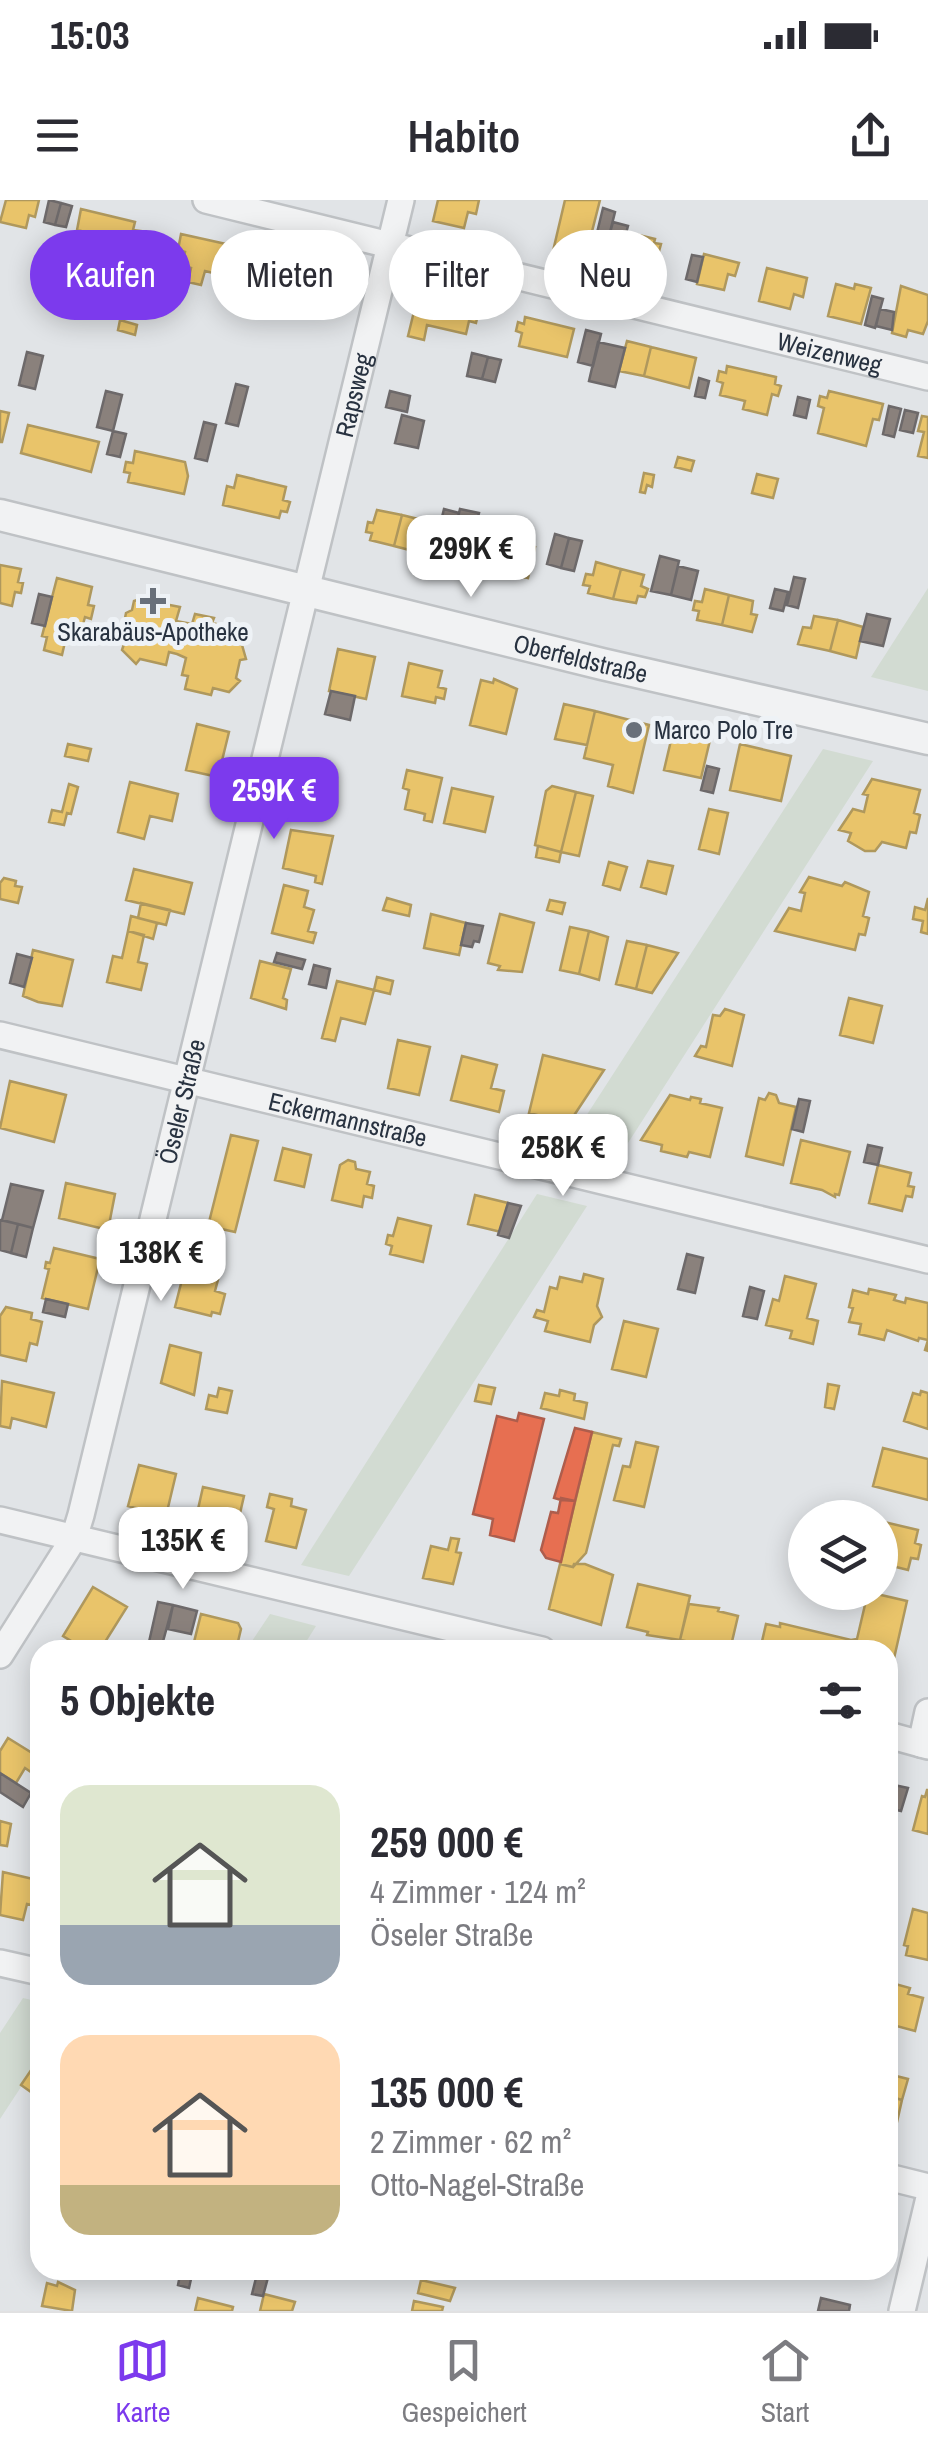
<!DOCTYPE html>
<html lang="de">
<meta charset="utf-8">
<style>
body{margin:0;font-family:"Archivo Narrow",sans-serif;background:#f2f2f3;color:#2b2b33;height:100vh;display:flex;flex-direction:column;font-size:38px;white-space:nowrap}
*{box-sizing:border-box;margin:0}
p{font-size:32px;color:#7c7c81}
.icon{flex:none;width:55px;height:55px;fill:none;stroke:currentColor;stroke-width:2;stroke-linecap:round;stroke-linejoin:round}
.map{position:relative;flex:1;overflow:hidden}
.details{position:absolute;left:30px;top:1440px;width:868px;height:640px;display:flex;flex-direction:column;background:#fff;border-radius:30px;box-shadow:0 5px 25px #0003}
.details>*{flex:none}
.hud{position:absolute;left:30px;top:30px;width:870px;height:90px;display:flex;gap:20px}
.fabs{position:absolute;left:788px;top:1300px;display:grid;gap:20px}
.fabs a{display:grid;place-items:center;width:110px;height:110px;border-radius:50%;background:#fff;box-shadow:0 5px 25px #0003;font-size:50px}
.price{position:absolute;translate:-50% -85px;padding:0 22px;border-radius:20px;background:#fff;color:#222;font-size:32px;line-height:65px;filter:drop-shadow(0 2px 5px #0008)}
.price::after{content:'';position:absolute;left:50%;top:60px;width:30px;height:22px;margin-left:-15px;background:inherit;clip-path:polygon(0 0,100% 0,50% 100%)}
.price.active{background:#7c3aed;color:#fff}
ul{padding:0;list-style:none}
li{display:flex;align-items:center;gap:30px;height:250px;padding:0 30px}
li span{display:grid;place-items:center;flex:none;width:280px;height:200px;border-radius:30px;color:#555}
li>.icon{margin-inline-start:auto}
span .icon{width:120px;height:120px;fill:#fffc;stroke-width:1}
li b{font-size:42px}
h2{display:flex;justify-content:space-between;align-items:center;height:120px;padding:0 30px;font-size:42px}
.chip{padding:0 35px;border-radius:45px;background:#fff;box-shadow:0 5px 25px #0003;font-size:35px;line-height:90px}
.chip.active{background:#7c3aed;color:#fff}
.status{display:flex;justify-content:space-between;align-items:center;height:70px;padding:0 50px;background:#fff;direction:ltr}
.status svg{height:28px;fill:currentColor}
header{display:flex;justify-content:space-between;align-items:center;height:130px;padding:0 30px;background:#fff;font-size:45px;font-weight:600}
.tab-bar{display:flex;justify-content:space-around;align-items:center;height:140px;border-top:2px solid #e1e1e2;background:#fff;font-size:28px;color:#7c7c81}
.tab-bar a{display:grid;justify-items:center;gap:5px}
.tab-bar .active{color:#7c3aed}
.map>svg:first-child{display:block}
.green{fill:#d2dbd2}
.homes{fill:#e9c46a;stroke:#af985d;stroke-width:2.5}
.shops{fill:#e76f51;stroke:#ae5d4c;stroke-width:2.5}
.industry{fill:#8a817c;stroke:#6d696a;stroke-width:2.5}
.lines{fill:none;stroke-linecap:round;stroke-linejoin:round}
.minor-casing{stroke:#bfc2c5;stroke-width:30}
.tertiary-casing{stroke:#bfc2c5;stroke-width:35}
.minor{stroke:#f1f2f3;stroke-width:25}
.tertiary{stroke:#f1f2f3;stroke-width:30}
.poi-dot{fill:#69707a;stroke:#eef2f6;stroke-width:4}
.labels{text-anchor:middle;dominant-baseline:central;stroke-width:10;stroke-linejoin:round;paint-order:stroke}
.street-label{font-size:25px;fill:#283240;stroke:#eef2f6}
.poi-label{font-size:25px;fill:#283240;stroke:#eef2f6}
</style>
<div class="status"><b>15:03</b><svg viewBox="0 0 49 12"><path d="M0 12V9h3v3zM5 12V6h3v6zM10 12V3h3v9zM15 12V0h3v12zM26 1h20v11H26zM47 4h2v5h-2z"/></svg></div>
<header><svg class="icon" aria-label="menu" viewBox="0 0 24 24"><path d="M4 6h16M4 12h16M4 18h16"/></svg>Habito<svg class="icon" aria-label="share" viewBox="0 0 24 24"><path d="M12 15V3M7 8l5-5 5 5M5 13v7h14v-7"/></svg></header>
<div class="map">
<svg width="928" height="2111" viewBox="0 0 928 2111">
<rect width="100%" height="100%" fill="#e1e4e7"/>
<path class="green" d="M928,388V491L871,477Z
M823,549L873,561L619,957L568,944Z
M537,994L587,1006L349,1376L301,1365Z
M270,1414L316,1426L301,1450H246Z
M23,1798L40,1802V1858L0,1919V1833Z"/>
<path class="homes" d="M6,0H39L35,17L29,15L26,28L0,22Z
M438,0H479L476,14L468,12L464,28L433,21Z
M565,0H600L585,59L553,51Z
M81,9L135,22L133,30L141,31L138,42L131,40L128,53L79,41L81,31L77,30Z
M626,32L655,39L654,43L661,44L658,55L651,53L647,71L618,64Z
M181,34L244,48L240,66L233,64L230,77L205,71L201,85L188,82L191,68L182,66L185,52L178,50Z
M704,54L739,63L735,76L728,74L724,90L697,84Z
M290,60L339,71L337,79L343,81L340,91L335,89L332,102L283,91L286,77L279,75L282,66L288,68Z
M767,68L807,78L803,97L794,94L790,109L759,101Z
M836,84L854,89L855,84L871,88L861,124L828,116Z
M901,86L928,95V121L923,134L908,130L906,137L892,133Z
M419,91L480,106L476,123L469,121L466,134L427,125L424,140L408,136Z
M525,117L574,129L567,157L519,146L522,133L516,131L518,122L524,124Z
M120,120L137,125L135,135L118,130Z
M627,141L651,147L644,176L619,171Z
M651,147L696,158L689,188L644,176Z
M727,166L776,177L775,184L781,186L778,196L772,194L767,215L743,209L745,201L720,195L723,183L717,181L719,171L726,173Z
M829,191L883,204L879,220L873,219L866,246L818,233L824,208L818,206L820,196L827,198Z
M0,211L9,213L2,242H0Z
M922,216L928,217V258L918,256L924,232L918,231Z
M28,225L99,242L91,272L21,253Z
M135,251L185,262L188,276L184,294L128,282L130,273L124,272L126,262L133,263Z
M678,257L694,261L691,271L675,267Z
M644,273L654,275L652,287L647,285L645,293L640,292Z
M757,274L778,279L773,298L752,293Z
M237,275L286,287L283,300L290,302L287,312L281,311L279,318L223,305L227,286L234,288Z
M377,310L402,315L394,346L370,340L372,333L366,332L368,322L373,323Z
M402,315L426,321L422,335L430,336L425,354L394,346Z
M486,336L510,342L503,373L479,367L481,360L475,358L477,348L483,350Z
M510,342L535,347L528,378L503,373Z
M596,362L621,369L613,399L588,393L590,386L583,385L586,374L593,375Z
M0,365L21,369L18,382L23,383L21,393L15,392L12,406L0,403Z
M621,369L644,375L641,386L648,389L645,397L638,396L636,403L613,399Z
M57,378L92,387L88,405L94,406L91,419L85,417L82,428L74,427L70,443L65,442L62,455L44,450L47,437L42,436Z
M705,389L729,395L722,425L697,420L699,411L693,410L695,401L702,402Z
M153,395L154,402L180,407L176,421L192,424L195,414L214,418L212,423L237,429L233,443L242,445L246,459L240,460L236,478L240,481L229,492L213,488L211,495L185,489L188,476L182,475L186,458L177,454L169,452L166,465L140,459L136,464L122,450L125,441L121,437L126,413L132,410L134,401Z
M729,395L753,401L751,414L757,415L752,432L722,425Z
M814,416L838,420L830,451L798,444L803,427L811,428Z
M838,420L863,427L856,458L830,451Z
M338,449L375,457L366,499L329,491Z
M409,463L442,471L438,487L446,489L444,499L436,497L435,503L402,496Z
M494,479L517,489L506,534L470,525L481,480L493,483Z
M564,504L595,511L587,545L555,539Z
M595,511L649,525L633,593L608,586L613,565L584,558Z
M197,524L229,532L218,577L186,570Z
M691,531L711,536L701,578L664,570L673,532L690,536Z
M68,544L91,549L88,561L65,556Z
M740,544L791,556L781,601L730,590Z
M407,570L442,578L432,622L424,620L425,614L405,609L409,590L403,588Z
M872,579L920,590L914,613L920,615L916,633L910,632L906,648L882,642L875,651H865L848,641L851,633L839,630L853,609L864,612L868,595L863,594Z
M130,582L178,594L172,621L150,616L144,639L118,632Z
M69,584L78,587L71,614L67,613L64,625L49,622L52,610L62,612Z
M552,586L576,592L561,652L535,645L546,591Z
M452,588L493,597L485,632L444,623Z
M576,592L593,596L579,656L561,652Z
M709,609L728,613L719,654L699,649Z
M291,630L333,636L322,684L315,682L316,676L283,668Z
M538,646L561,652L559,662L536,657Z
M648,661L673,666L666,694L641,687Z
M609,662L627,667L620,690L603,685Z
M134,669L192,683L184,714L126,700Z
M809,677L842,686L845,682L869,692L863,716L869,718L865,735L859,734L855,750L775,731L789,708L801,711L805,693L800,692Z
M4,678L16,681L15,686L22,687L18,703L0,699V683Z
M284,685L308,691L304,707L314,710L308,731L316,733L313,743L272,733Z
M387,698L411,705L409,716L383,710Z
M928,698V734L921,732L923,721L913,719L915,707L925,710Z
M550,700L565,703L562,714L547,710Z
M141,703L170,710L166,725L138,718Z
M431,714L466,723L459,755L424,748Z
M500,714L534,723L522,772L498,770L500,766L488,763Z
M131,716L157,723L153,739L128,731Z
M570,727L589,731L579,774L560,770Z
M128,731L144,735L138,762L147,764L141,790L107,782L113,756L122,758Z
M589,731L608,737L599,780L579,774Z
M627,741L647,745L636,789L616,784Z
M647,745L678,753L652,793L636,789Z
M33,750L73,760L62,806L38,802L23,796Z
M260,761L291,769L283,798L287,800L286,809L251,798Z
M377,777L393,781L390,794L374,790Z
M337,781L374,790L365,824L341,818L335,841L322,838Z
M849,798L882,806L873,843L840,835Z
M725,809L744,815L732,866L695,856L701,846L706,847L713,815L720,816Z
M398,840L430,847L419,895L388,888Z
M543,855L604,870L569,923L529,913Z
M462,856L497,865L491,888L504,891L499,912L451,900Z
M10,881L66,895L54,942L0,928Z
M769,893L776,895L779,903L796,907L783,965L746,956L759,898L765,900Z
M670,895L690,900L691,897L701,899L700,903L722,908L710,957L689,952L687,957L661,951L662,945L641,940Z
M231,935L258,941L235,1032L208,1026Z
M801,940L850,952L839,995L835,994V997L822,990L791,983Z
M283,948L311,955L304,987L275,980Z
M348,960L355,962L356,969L370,972L367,984L374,986L372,998L364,996L362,1007L332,1000L340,965Z
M878,965L911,973L908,986L914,987L912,997L906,996L902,1011L869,1003Z
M66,983L115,994L108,1030L59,1018Z
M475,995L508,1003L501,1032L468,1024Z
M398,1018L431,1026L423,1062L390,1054L392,1046L386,1044L388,1035L393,1036Z
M54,1048L100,1059L88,1109L42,1098L49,1069L45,1068L46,1062L50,1063Z
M197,1063L204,1065L202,1071L219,1076L215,1091L225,1094L220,1114L212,1112L211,1116L175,1107L185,1068L195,1070Z
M584,1074L603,1079L597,1106L602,1117L594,1125L590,1142L545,1131L548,1121L534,1117L537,1110L544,1112L550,1087L557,1089L560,1077L582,1082Z
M785,1076L816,1084L807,1118L818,1121L813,1144L790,1138L792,1131L766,1125L773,1099L779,1101Z
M869,1089L896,1095L894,1100L905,1103L906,1098L928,1103V1151L925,1150L928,1140L919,1138L918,1141L887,1130L884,1140L859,1134L861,1124L849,1122L853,1108L849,1107L853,1090L868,1094Z
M6,1107L32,1113L31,1119L42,1122L37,1145L30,1143L26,1161L0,1155V1116Z
M624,1121L658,1129L646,1177L612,1169Z
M170,1145L201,1153L194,1195L161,1183Z
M2,1181L54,1193L46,1227L12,1218L10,1228L0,1226Z
M828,1184L839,1186L834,1209L825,1207Z
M479,1185L495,1188L491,1204L475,1201Z
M219,1188L232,1191L227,1213L206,1209L209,1195L217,1197Z
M560,1190L575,1194L574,1200L587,1203L584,1219L541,1208L545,1193L559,1196Z
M921,1191L928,1193V1229L904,1221L913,1193L920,1195Z
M592,1232L621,1239L619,1246L613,1245L586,1353L573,1367L560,1364Z
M636,1242L658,1247L644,1307L614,1300L623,1266L630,1267Z
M883,1248L928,1259V1300L873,1286Z
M139,1265L176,1274L166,1316L128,1306Z
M203,1287L244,1296L235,1335L194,1327Z
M270,1294L292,1299L291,1306L306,1310L296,1348L266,1341L274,1309L267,1307Z
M880,1321L918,1330L915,1343L921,1345L918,1359L911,1358L908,1370L880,1363Z
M451,1338L459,1339L456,1352L461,1353L453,1384L423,1378L431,1346L448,1350Z
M560,1364L573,1367L574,1364H585L613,1375L601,1425L549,1409Z
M638,1384L690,1396L680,1440L647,1435L648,1432L627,1427Z
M93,1387L127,1407L100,1450H86L63,1436Z
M868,1392L907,1401L888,1485V1450H760L766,1424L780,1427V1423L851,1440L857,1439Z
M689,1404L719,1408L718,1411L738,1416L730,1450L709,1447L705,1450L697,1448L699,1444L680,1440Z
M201,1414L238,1423L241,1429L236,1450H192Z
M8,1538L40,1558L38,1577L25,1568L16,1583L0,1573V1551Z
M927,1590H928V1634L913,1630L922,1596L925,1597Z
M0,1621L11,1624L7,1646L0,1645Z
M3,1672L33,1679L31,1705L27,1704L23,1720L0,1715Z
M913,1709L928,1713V1760L906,1755L908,1746L904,1745Z
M888,1782L910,1788L908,1794L923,1798L915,1831L893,1825L891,1834L888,1833Z
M40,1857V1881L31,1892L21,1885Z
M888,1874L908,1879L902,1900L888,1896Z
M888,1896L902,1900L897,1922L888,1920Z
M421,2080L455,2088L450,2101L418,2093Z
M58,2082L75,2090L72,2111L42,2106L47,2083L57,2086Z
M264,2094L295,2102L292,2111H260Z
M198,2098L233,2107L232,2111H195Z
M414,2101L443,2107L442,2111H412Z"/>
<path class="shops" d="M519,1213L544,1219L514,1341L490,1335L493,1319L473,1314L497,1216L517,1221Z
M575,1228L592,1232L575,1301L561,1300L554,1298Z
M561,1298L575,1301L561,1362L546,1358L541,1350L551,1312L558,1313Z"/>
<path class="industry" d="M49,0L61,3L55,25L44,22Z
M61,3L72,6L66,27L55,25Z
M603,8L615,12L607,44L595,41Z
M613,22L628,26L622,48L607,44Z
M251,51L262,54L257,77L246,75Z
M692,55L703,57L697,82L686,79Z
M159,57L170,60L162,89L151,86Z
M267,61L278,63L274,81L263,79Z
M872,96L883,99L875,128L865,125Z
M880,109L894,112L892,130L876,126Z
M586,130L601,134L593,166L578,162Z
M598,142L625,148L615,187L589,181Z
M27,152L43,156L35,189L19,185Z
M472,153L488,157L482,179L467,176Z
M488,157L501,160L495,182L482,179Z
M699,178L709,181L705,198L695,196Z
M236,184L248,187L238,226L226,223Z
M106,191L122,195L113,231L97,227Z
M390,191L410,196L407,212L386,207Z
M798,197L810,200L806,218L794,215Z
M889,206L901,209L894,237L883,234Z
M905,210L918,213L913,233L900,230Z
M402,215L424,221L418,248L395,243Z
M204,222L216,225L207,261L195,258Z
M113,231L126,234L120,257L107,254Z
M444,309L459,313L452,341L437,337Z
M460,309L479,313L471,346L452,341Z
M555,334L569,338L561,368L547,364Z
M569,338L582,341L574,371L561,368Z
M660,356L679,361L671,395L651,391Z
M678,366L698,371L691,400L671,395Z
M794,377L805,379L798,408L787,405Z
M775,389L788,392L783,411L770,408Z
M39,394L52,397L45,426L32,423Z
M867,414L890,419L883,446L860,441Z
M331,491L355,496L350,520L325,514Z
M707,566L719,569L713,593L701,590Z
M466,723L483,726L479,742L474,741L472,747L461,745Z
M277,753L305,760L302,769L274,762Z
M17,754L32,758L24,787L10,783Z
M314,765L330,769L326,788L309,784Z
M799,899L810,901L803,932L792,929Z
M868,945L882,948L878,965L864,962Z
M11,984L43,991L33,1028L2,1020Z
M508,1003L521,1006L509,1038L498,1035Z
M0,1020L18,1024L11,1053L0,1050Z
M18,1024L33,1028L26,1057L11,1053Z
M200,1046L221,1051L219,1061L198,1056Z
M687,1054L703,1058L695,1093L678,1089Z
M750,1087L764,1091L757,1119L743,1116Z
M46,1099L68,1104L65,1117L43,1112Z
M158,1402L173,1405L162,1445L149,1442Z
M173,1405L197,1411L191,1434L168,1429Z
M0,1573L31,1593L23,1607L0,1592Z
M894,1585L908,1588L901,1611L888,1608Z
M181,2070H193L189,2088L178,2085Z
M258,2070H270L263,2096L252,2094Z
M821,2098L850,2105L849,2111H818Z"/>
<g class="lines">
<g class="minor-casing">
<g id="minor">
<path id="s1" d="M206,0L928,177"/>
<path id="s2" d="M0,835L928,1060"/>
<path d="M0,1320L542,1450"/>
<path id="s3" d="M0,1455L74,1338L81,1315L401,0"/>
<path d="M888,1535L928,1546"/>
<path d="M921,1544L928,1512"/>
<path d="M0,1763L40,1772"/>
<path d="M888,1977L928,1987"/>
<path d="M902,2111L928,2002"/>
</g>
</g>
<g class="tertiary-casing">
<g id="tertiary">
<path id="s4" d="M0,315L602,464L928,539"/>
</g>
</g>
<use href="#minor" class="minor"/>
<use href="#tertiary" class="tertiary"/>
</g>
<g class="poi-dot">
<path d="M148 386h10v10h10v10h-10v10h-10v-10h-10v-10h10z"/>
<circle cx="634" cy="530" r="10"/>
</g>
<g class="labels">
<g class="street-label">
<text stroke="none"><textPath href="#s1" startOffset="642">Weizenweg</textPath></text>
<text stroke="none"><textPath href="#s3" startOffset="1315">Rapsweg</textPath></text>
<text stroke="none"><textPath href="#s4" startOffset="598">Oberfeldstraße</textPath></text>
<text stroke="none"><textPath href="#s3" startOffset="588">Öseler Straße</textPath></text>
<text stroke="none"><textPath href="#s2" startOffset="358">Eckermannstraße</textPath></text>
</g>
<g class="poi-label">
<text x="153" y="432">Skarabäus-Apotheke</text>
<text x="654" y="530" text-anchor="start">Marco Polo Tre</text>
</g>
</g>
</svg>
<div class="fabs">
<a><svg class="icon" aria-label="layers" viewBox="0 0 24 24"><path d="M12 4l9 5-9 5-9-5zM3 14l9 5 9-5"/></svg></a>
</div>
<b class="price" style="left:471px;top:400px">299K €</b>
<b class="price active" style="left:274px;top:642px">259K €</b>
<b class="price" style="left:563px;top:999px">258K €</b>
<b class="price" style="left:161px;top:1104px">138K €</b>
<b class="price" style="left:183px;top:1392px">135K €</b>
<div class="hud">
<a class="chip active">Kaufen</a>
<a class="chip">Mieten</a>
<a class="chip">Filter</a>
<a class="chip">Neu</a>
</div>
<section class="details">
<h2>5 Objekte<svg class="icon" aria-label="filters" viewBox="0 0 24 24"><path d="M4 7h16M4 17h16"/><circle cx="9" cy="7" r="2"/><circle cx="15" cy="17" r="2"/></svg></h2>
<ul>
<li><span style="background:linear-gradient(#dfe7d0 70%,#9aa5b1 0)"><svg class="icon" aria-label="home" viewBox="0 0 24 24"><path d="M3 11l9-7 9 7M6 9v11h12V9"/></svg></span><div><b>259 000 €</b><p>4 Zimmer · 124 m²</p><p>Öseler Straße</p></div></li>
<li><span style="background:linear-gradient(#ffd9b3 75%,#c2b280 0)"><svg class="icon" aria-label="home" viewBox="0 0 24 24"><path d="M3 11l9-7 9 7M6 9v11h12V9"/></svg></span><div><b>135 000 €</b><p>2 Zimmer · 62 m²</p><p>Otto-Nagel-Straße</p></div></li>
</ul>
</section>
</div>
<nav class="tab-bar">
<a class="active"><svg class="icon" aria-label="map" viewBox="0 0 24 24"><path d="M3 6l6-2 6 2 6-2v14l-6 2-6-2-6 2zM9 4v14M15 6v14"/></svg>Karte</a>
<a><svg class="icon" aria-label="saved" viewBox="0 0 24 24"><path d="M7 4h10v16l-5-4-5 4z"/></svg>Gespeichert</a>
<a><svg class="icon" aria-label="home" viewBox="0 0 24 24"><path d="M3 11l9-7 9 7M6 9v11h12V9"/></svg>Start</a>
</nav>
